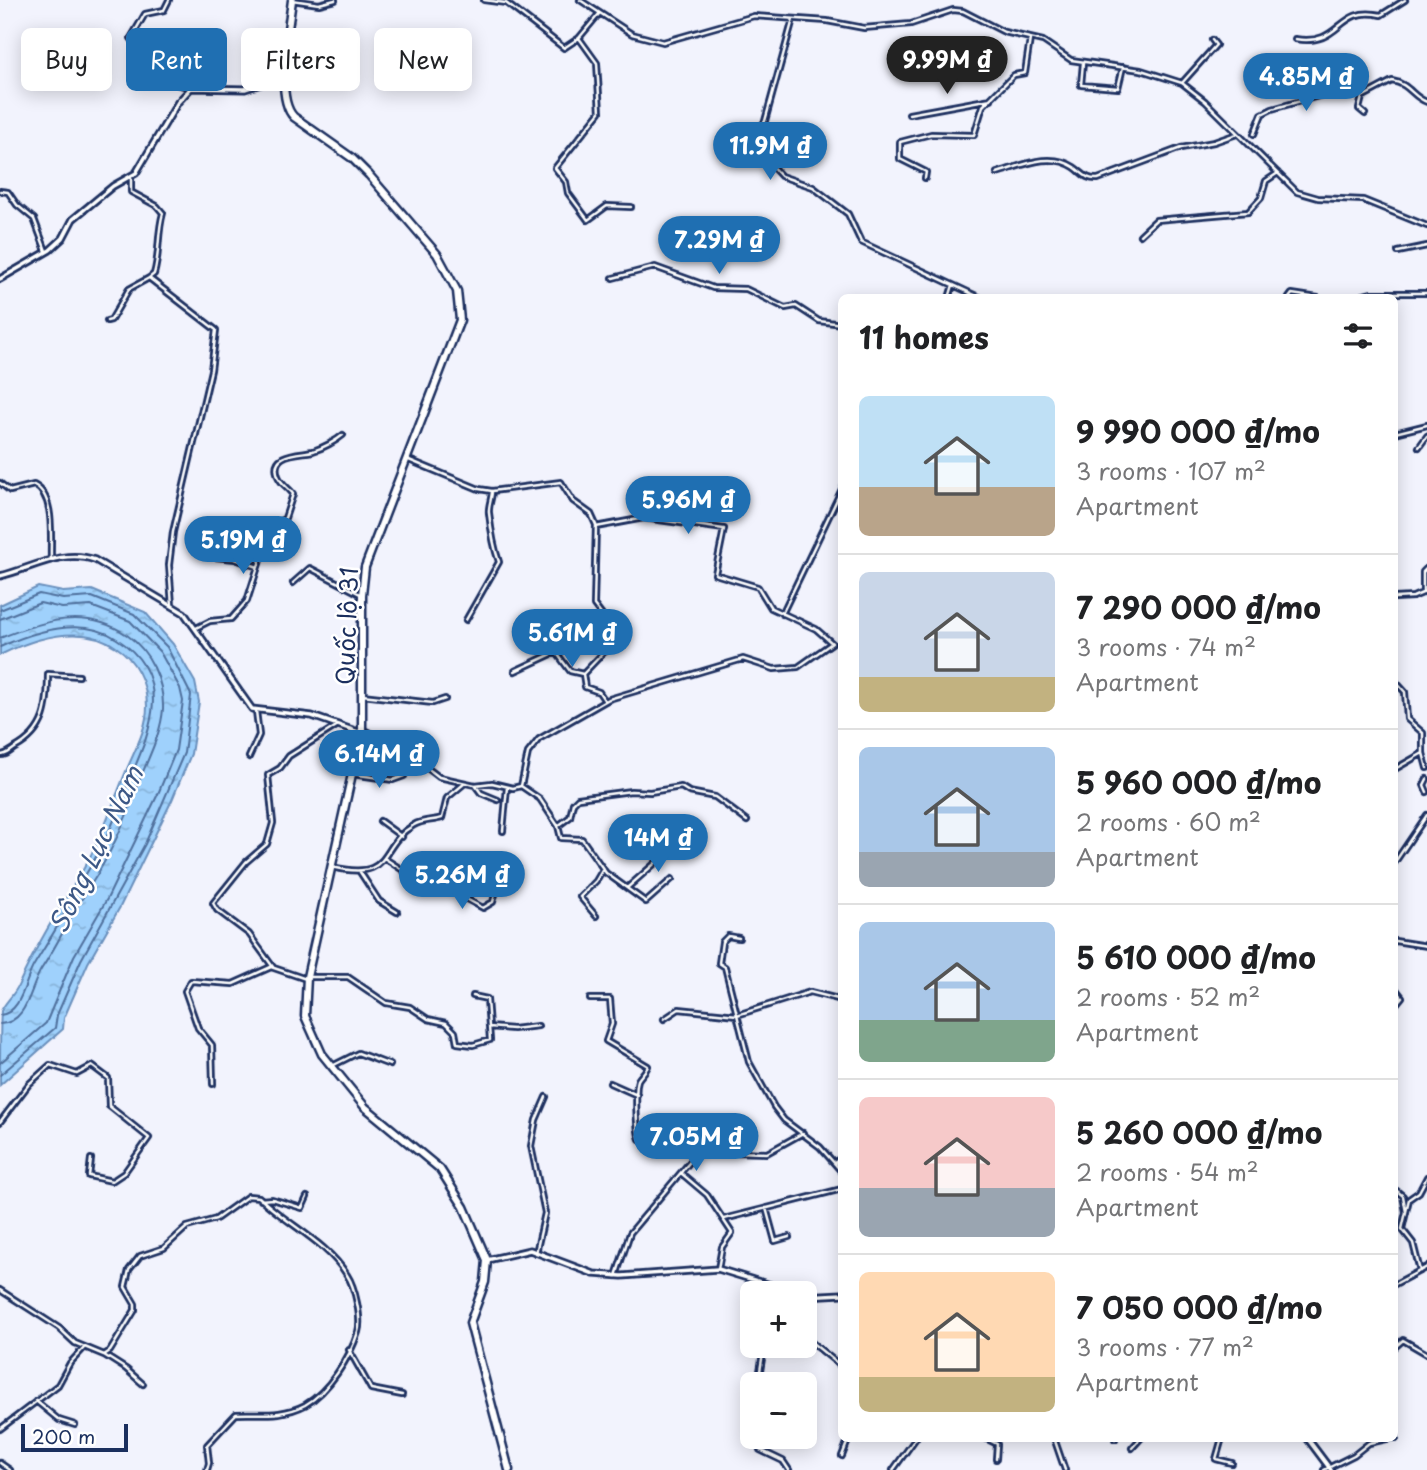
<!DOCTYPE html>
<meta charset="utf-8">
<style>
body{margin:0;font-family:"Playpen Sans",sans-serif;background:#f6f6f6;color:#202124;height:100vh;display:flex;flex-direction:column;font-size:26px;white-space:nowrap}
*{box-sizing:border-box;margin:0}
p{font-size:23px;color:#757577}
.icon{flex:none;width:38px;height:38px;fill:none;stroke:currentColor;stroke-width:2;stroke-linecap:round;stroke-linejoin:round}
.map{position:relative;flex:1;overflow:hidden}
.panel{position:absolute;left:838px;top:294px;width:560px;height:1148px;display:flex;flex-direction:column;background:#fff;border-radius:10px;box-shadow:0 4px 18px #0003}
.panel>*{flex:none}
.top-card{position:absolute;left:21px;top:28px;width:665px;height:63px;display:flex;gap:14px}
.fabs{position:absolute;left:740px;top:1281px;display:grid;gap:14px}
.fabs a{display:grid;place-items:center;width:77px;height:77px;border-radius:10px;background:#fff;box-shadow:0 4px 18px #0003;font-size:35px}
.scale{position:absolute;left:21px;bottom:18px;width:107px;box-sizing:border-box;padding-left:7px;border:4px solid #1b2f5e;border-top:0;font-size:19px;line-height:24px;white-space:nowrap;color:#1b2f5e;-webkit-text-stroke:5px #fff;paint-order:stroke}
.price{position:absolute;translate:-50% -60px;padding:0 16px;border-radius:24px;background:#1f6fb2;color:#fff;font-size:23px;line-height:46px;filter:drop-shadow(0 2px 4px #0008)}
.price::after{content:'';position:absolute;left:50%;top:42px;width:21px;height:16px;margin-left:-10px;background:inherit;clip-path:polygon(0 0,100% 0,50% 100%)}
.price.on{background:#222;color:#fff}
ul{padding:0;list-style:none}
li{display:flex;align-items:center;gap:21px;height:175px;padding:0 21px}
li+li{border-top:2px solid #e0e0e0}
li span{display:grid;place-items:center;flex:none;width:196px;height:140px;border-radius:10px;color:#555}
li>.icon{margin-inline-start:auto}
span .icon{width:84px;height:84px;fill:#fffc;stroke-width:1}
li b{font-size:30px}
h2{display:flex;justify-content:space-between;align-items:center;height:84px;padding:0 21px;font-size:30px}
.tag{padding:0 24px;border-radius:10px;background:#fff;box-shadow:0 4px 18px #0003;font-size:24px;line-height:63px}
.tag.on{background:#1f6fb2;color:#fff}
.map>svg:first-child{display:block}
.water{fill:url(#water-ripples);stroke:#6a90bd;stroke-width:2}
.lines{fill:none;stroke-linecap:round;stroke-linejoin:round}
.shore{stroke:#50709d;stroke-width:2}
.street-casing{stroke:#1b2f5e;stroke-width:8}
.secondary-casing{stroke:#1b2f5e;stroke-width:9}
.highway-casing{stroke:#1b2f5e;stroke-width:11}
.street{stroke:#fff;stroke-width:2.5}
.secondary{stroke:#fff;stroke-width:3.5}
.highway{stroke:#fff;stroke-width:6}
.labels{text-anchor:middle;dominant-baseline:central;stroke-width:5;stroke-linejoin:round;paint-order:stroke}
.street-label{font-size:24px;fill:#1b2f5e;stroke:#fff}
.water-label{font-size:26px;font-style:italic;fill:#3c5886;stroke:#fff}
</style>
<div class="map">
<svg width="1427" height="1470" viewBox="0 0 1427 1470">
<defs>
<pattern id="water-ripples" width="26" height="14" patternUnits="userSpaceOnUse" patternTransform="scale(1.75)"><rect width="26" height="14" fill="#9fd1fc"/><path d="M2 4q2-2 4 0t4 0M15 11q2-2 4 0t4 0" fill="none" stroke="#88b4da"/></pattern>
</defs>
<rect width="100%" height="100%" fill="#f2f3fd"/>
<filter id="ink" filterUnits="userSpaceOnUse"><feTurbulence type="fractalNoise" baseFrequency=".0143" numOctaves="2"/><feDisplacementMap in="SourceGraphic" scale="14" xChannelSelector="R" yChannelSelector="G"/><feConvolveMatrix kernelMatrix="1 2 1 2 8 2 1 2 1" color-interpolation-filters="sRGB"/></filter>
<g filter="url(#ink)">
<path class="water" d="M38,587L63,592L92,590L145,612L173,644L195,682L199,702L191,754L172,800L120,907L88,963L64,1018L63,1029L0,1085C0,1068 0,1024 1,1011C6,1001 15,994 19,984C35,948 57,912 78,878C98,846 110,811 124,776C133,753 147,731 147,706C147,683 135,659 116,647C81,623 35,638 0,655V605Z"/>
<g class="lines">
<path class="shore" d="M0,610L39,594L63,599L92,597L134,614L167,647L191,695L184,753L145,844L81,960L57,1015L55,1028L0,1075
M0,619L40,603L62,608L91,606L130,621L160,652L180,688L183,701L176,750L158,794L107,899L74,956L46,1023L0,1063
M0,638C42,621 86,607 127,635C150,651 164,681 163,709C161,734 149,756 140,779C135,791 132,803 127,814C116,842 101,870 85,894C69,918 58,944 42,968C30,986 28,1023 0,1024
M0,647C35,631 82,616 117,639C173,675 152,728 131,776C122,798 116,819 105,840C96,859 83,877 74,896C62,920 48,942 34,965C25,979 22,1013 0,1015"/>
<g class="street-casing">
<path id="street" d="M169,0L164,10L145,14L131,38L160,80L191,88
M292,0L319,4L335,0
M484,0L506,3L564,48L579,38
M580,0L632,34L663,42L754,16L827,21L864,28L911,24L953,10L963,11L1004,32L1043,41L1071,60L1141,70L1182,83L1205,101L1297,192L1318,198L1363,200L1427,226
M599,14L579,38L597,63L600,112L555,168L566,182L568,193L588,220L607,206L631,207
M793,19L765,121L753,139L755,148L781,176L813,187L848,214L861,242L981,298
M1295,39C1343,47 1336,5 1381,15L1405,0
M1083,63L1081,85L1118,88L1123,67
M1182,83L1216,45L1212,40
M909,114L991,99
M1365,114L1359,109L1362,97L1392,81C1410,84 1412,97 1427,102
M1254,134L1262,114L1272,109L1344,89L1366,94
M997,173C1021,166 1050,151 1074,167C1083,173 1086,180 1098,179L1181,148L1214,142L1237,134
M131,177V192L157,206L163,213C157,234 160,254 154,274L149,278L216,330L211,370L173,532L169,565L172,605
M925,178L926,172L900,159V142L931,134L974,135L983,106L1014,75L1025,73L1030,39
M0,191L8,192L17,205L34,219L46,251
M1140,235L1156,220L1248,212L1261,198L1266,181L1278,173
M1398,252L1427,246
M613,278L655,267L713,288L746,289L785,308L796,306L819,321L842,324
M949,298L953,285
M1289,298L1292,294L1318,298
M1352,298L1371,293H1427
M107,321L111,320L129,289L149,278
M1395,433L1427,425
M1419,447L1427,436
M409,460L479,489L492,491L561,482L573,501L591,514L596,525L594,605L610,626L611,636L607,649L583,674L585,687L599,692L605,701
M0,483L10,491L34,485C56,496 50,538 51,559
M212,539L210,550L215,557L235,559L258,567
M293,583L310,568L362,595
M1423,592V572L1426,569
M1395,598L1413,597L1427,591
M782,614L842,489
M466,620L499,562C493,545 491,530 489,513C488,507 492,498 492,491
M196,628L210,621L231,619L247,601L270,529L285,518L293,494C289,488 281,484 278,476C269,452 300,454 313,451C323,448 336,441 343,435
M515,671L556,652L570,671L583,674
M1395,681L1405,692L1407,719L1423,733V753L1427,768
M362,695L433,703L445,699
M362,729L400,747L439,777L475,785L492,783L513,788L521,786L540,799L558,826L570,817L573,803L578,798L631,791L650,792L681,787L689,792L715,797L747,821
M0,755C7,755 9,752 15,748C46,731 48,706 48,674L79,676
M249,757L259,735L256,711
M1395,769L1423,753
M352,774L393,780L404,776
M1427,779L1424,785L1427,792
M475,785L481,793L498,800
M521,786L528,753L539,739L609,699L743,659L774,669L798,667L832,643L816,629L771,608L758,587L715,574L724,529L644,518L596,527
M380,821L402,837
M558,826L561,838L582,839L606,873L646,902L672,879
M503,831L507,787
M384,858L415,878L437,883L483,908L493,902L497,887L487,875
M1395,862L1427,815
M332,867C395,882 377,846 414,825C422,820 433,821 442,818L447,798L465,783
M360,872L379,901L397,912
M627,888L678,843
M596,916L580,897L596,881L603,869
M739,938L728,936L722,942L719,963L725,967L749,1062L774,1107L784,1120L820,1147L842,1172
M1395,941L1427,946
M273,967L249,934L217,910L213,903L246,862L267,844L273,823L268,775L280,768L289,756L338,725
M307,977H348L386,1003L410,1007L428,1019L446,1023L455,1032L457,1043L473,1045L490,1040L487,999L473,996
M1395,988L1402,997L1397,1003
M590,999H610L612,1024L606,1041L648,1066C646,1071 641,1075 638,1080C635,1089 636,1129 640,1139C656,1155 674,1131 699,1151
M664,1019L679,1009L737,1015L810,992L842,1000
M489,1027L513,1029L538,1026
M334,1065L358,1053L390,1065
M610,1083L637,1095
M213,1084L212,1045L198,1028L185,991L191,981L233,984L271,967L306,979
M0,1122L29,1084L50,1065L77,1074L92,1066L108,1078L109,1106L149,1138L124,1173L112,1181L89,1176L91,1159
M835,1163L842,1156
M681,1173L707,1195L732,1233L722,1247L718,1269
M1397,1191L1403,1196L1406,1212
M261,1200L272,1199L302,1208L307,1197
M766,1208L775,1241L789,1237
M724,1219L842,1189
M536,1253L545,1213L531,1146L536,1120L546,1097
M1420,1271L1413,1243L1402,1229L1409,1199L1419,1192L1427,1177
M616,1276L630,1233L699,1151L767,1153L803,1133
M1395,1284L1427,1267
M0,1290L59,1328L75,1343L104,1355L110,1351L135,1310V1304L125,1287L129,1270L140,1256L164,1248L187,1227L216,1219L248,1196L259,1197C286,1224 327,1242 347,1275C355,1287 362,1319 358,1332C350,1358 328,1392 305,1405C282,1417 260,1413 236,1414L207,1445L209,1463L207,1470
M805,1337L842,1367
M1395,1347L1403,1340L1427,1354
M349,1350L371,1389L402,1395
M104,1355L126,1369L143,1384
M758,1384L764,1346
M36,1401L59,1420L75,1425
M0,1429L58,1385L70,1363L84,1348
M759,1437L760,1450L783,1461L789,1470
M985,1438L997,1444L996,1459
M1054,1438L1065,1470
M1115,1438V1439
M1222,1438L1216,1459L1232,1463
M1395,1438H1396
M1132,1448L1141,1438
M842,1456L849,1438
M0,1463L10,1470
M893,1470L916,1438
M1324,1470L1354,1455L1369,1443L1391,1438"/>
</g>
<g class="secondary-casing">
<path id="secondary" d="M0,279L50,250L63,238L73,219L113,186L136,173L178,102L191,88L245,89L283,77
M0,576C31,569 63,548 95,560L184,613L252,709L312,716L361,733
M487,1260L530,1250L594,1274L622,1276L718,1269L796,1293
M805,1296L842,1294
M1307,1438L1331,1470"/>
</g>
<g class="highway-casing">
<path id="highway" d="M292,0C289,27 274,98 294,117L352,158L369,175L437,254L457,291L460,320L365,567L362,595V729L307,977L305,1016L322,1054L365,1107L440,1169L464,1207L487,1260L485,1282L470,1323L509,1470"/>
</g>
<use href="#street" class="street"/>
<use href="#secondary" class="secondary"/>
<use href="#highway" class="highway"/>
</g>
</g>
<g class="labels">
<g class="street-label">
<text transform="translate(346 626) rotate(-88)">Quốc lộ 31</text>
</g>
<g class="water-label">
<text transform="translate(95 849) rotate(-64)">Sông Lục Nam</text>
</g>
</g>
</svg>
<div class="fabs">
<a>+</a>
<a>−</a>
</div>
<div class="scale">200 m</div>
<b class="price on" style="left:947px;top:96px">9.99M ₫</b>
<b class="price" style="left:1306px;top:113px">4.85M ₫</b>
<b class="price" style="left:770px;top:182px">11.9M ₫</b>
<b class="price" style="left:719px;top:276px">7.29M ₫</b>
<b class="price" style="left:688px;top:536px">5.96M ₫</b>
<b class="price" style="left:243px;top:576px">5.19M ₫</b>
<b class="price" style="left:572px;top:669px">5.61M ₫</b>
<b class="price" style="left:379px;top:790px">6.14M ₫</b>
<b class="price" style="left:658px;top:874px">14M ₫</b>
<b class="price" style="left:462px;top:911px">5.26M ₫</b>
<b class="price" style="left:696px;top:1173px">7.05M ₫</b>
<div class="top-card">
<a class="tag">Buy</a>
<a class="tag on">Rent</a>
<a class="tag">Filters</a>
<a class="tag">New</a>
</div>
<section class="panel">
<h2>11 homes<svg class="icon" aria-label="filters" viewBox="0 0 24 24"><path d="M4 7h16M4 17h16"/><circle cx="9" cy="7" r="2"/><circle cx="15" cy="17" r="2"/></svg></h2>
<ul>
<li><span style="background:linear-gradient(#bfe0f5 65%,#b9a48a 0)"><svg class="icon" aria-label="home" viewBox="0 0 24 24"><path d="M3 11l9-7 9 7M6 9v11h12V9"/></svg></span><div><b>9 990 000 ₫/mo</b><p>3 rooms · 107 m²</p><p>Apartment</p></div></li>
<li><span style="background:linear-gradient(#c9d6e8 75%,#c2b280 0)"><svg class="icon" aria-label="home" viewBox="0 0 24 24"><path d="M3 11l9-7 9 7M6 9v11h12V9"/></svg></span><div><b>7 290 000 ₫/mo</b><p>3 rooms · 74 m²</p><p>Apartment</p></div></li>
<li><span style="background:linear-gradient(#a9c7e8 75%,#9aa5b1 0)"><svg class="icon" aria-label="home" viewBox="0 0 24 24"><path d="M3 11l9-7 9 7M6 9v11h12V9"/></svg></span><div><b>5 960 000 ₫/mo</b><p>2 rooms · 60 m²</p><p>Apartment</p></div></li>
<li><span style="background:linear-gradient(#a9c7e8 70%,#7fa58c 0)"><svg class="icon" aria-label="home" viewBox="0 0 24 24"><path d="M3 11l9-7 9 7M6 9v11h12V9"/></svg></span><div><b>5 610 000 ₫/mo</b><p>2 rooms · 52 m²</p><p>Apartment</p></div></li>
<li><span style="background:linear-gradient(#f6c9c9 65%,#9aa5b1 0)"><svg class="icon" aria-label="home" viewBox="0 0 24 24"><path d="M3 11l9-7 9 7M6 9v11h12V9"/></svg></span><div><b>5 260 000 ₫/mo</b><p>2 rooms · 54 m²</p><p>Apartment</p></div></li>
<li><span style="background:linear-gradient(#ffd9b3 75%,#c2b280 0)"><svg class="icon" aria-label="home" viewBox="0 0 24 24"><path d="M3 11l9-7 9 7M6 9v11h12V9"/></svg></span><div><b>7 050 000 ₫/mo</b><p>3 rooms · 77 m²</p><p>Apartment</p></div></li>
</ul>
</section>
</div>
